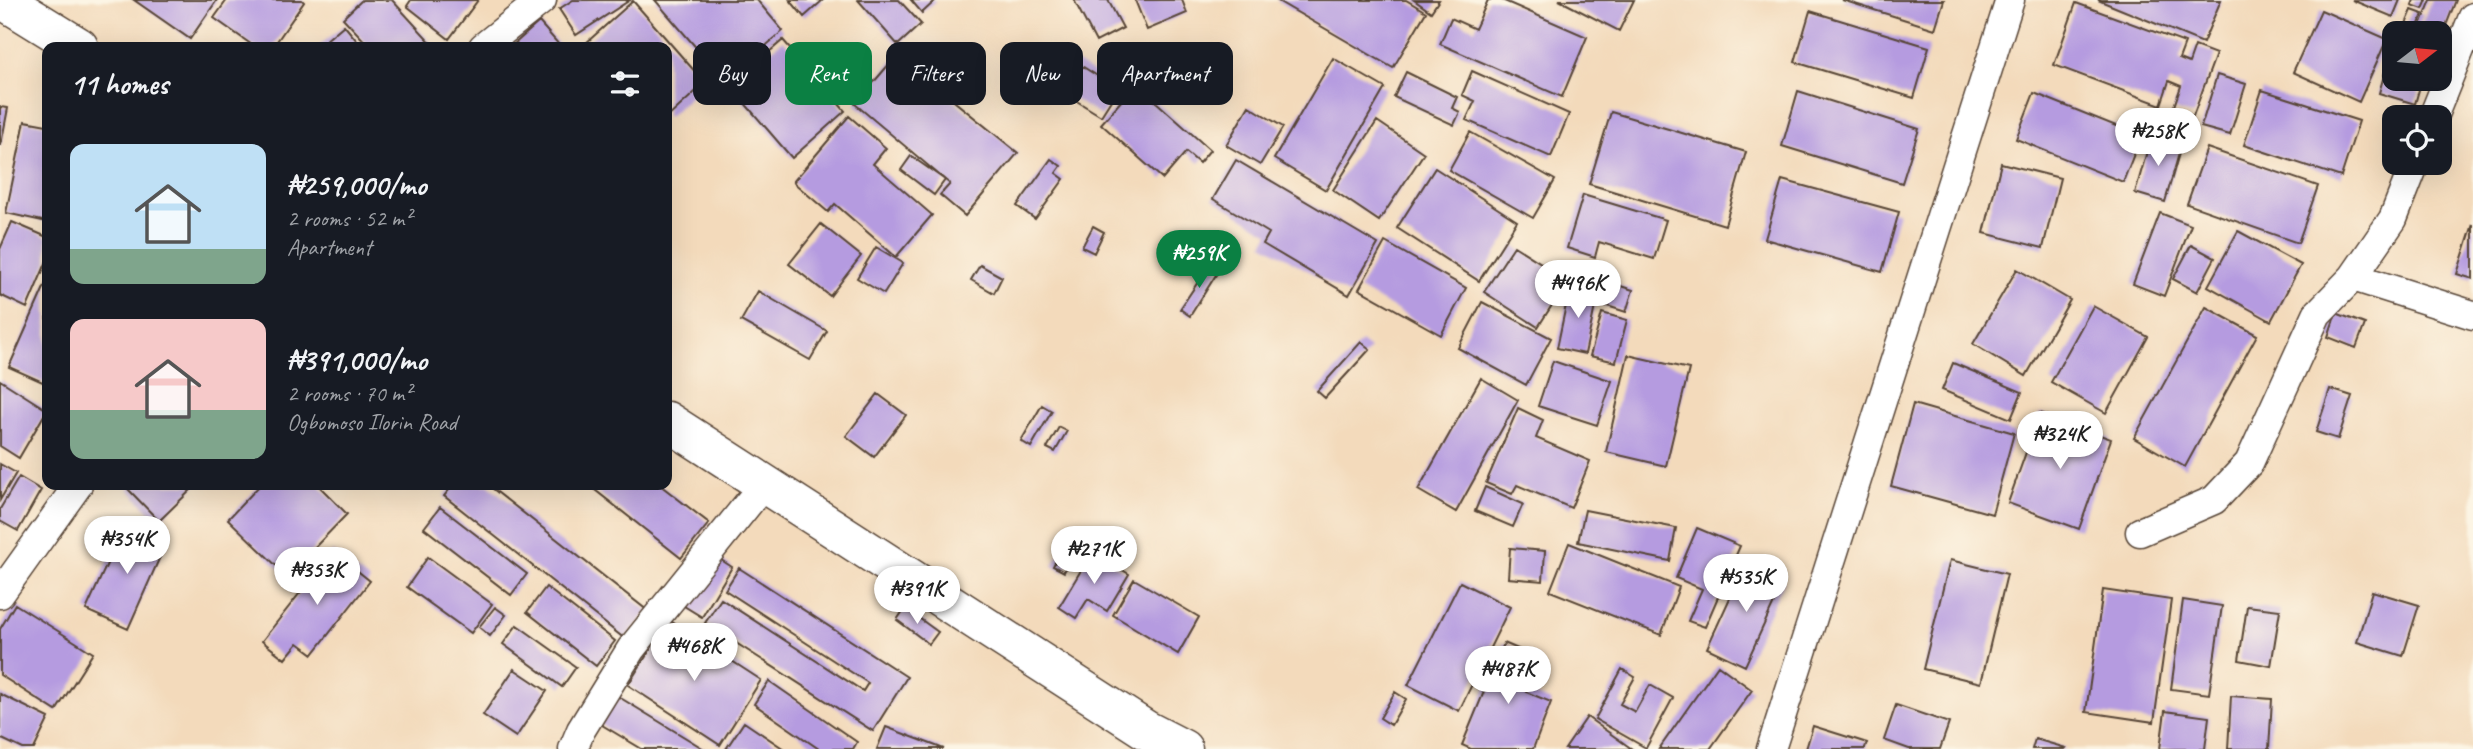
<!DOCTYPE html>
<meta charset="utf-8">
<style>
body{margin:0;font-family:Caveat,sans-serif;background:#20242c;color:#f1f3f6;height:100vh;display:flex;flex-direction:column;font-size:26px;white-space:nowrap}
*{box-sizing:border-box;margin:0}
p{font-size:23px;color:#9ea1a6}
.icon{flex:none;width:38px;height:38px;fill:none;stroke:currentColor;stroke-width:2;stroke-linecap:round;stroke-linejoin:round}
.map{position:relative;flex:1;overflow:hidden}
.details{position:absolute;left:42px;top:42px;width:630px;height:448px;display:flex;flex-direction:column;background:#171b24;border-radius:14px;box-shadow:0 7px 28px #0002}
.details>*{flex:none}
.top-card{position:absolute;left:693px;top:42px;width:665px;height:63px;display:flex;gap:14px}
.needle{width:46px;rotate:74deg}
.tools{position:absolute;left:2382px;top:21px;display:grid;gap:14px}
.tools a{display:grid;place-items:center;width:70px;height:70px;border-radius:14px;background:#171b24;box-shadow:0 7px 28px #0002;font-size:35px}
.price{position:absolute;translate:-50% -60px;padding:0 16px;border-radius:24px;background:#fff;color:#222;font-size:23px;line-height:46px;filter:drop-shadow(0 2px 4px #0008)}
.price::after{content:'';position:absolute;left:50%;top:42px;width:21px;height:16px;margin-left:-10px;background:inherit;clip-path:polygon(0 0,100% 0,50% 100%)}
.price.selected{background:#0b8043;color:#fff}
ul{padding:0;list-style:none}
li{display:flex;align-items:center;gap:21px;height:175px;padding:0 28px}
li span{display:grid;place-items:center;flex:none;width:196px;height:140px;border-radius:14px;color:#555}
li>.icon{margin-inline-start:auto}
span .icon{width:84px;height:84px;fill:#fffc;stroke-width:1}
li b{font-size:30px}
h2{display:flex;justify-content:space-between;align-items:center;height:84px;padding:0 28px;font-size:30px}
.chip{padding:0 24px;border-radius:14px;background:#171b24;box-shadow:0 7px 28px #0002;font-size:24px;line-height:63px}
.chip.selected{background:#0b8043;color:#fff}
.map>svg:first-child{display:block}
.building{fill:#b59be0}
.lines{fill:none;stroke-linecap:round;stroke-linejoin:round}
.street-casing{stroke:#574436;stroke-width:31}
.highway-casing{stroke:#574436;stroke-width:41}
.street{stroke:#fff;stroke-width:28}
.highway{stroke:#fff;stroke-width:38}
</style>
<div class="map">
<svg width="2473" height="749" viewBox="0 0 2473 749">
<rect width="100%" height="100%" fill="#fcf5e5"/>
<filter id="ink" filterUnits="userSpaceOnUse"><feTurbulence type="fractalNoise" baseFrequency=".0143" numOctaves="2"/><feDisplacementMap in="SourceGraphic" scale="14" xChannelSelector="R" yChannelSelector="G"/><feConvolveMatrix kernelMatrix="1 2 1 2 8 2 1 2 1" color-interpolation-filters="sRGB"/></filter>
<filter id="wash" filterUnits="userSpaceOnUse"><feTurbulence type="fractalNoise" baseFrequency=".00686" numOctaves="4" result="noise"/><feDisplacementMap in="SourceGraphic" scale="28" xChannelSelector="R" yChannelSelector="G"/><feGaussianBlur stdDeviation="1.57" result="paint"/><feColorMatrix in="noise" values="0 0 0 0 0 0 0 0 0 0 0 0 0 0 0 0 0 1.4 0 .05"/><feComposite in="paint" operator="in"/></filter>
<g filter="url(#wash)">
<rect width="100%" height="100%" fill="#f3dabb"/>
<g id="blocks">
<path class="building" d="M134,0H217L190,39Z
M227,0H302L304,2L273,47H255L214,18Z
M362,0H392L435,47H370L343,18Z
M411,0H478L449,39L407,6Z
M573,0H630L576,35L559,9Z
M655,0H757L783,31L725,81Z
M790,0H823L804,17Z
M858,0H899L921,24L898,45Z
M911,0H936L922,13Z
M1074,0H1108L1123,28L1096,42Z
M1135,0H1182L1187,13L1147,30Z
M1276,0H1406L1426,12L1393,68Z
M1414,0H1439L1431,12Z
M1488,0H1502L1587,37L1562,97L1440,44L1451,18L1475,29Z
M1559,0H1634L1619,31Z
M1842,0H1944L1935,29Z
M2098,0H2221L2203,43Z
M2352,0H2400L2393,17Z
M2414,0H2427L2423,9L2412,5Z
M2431,0H2456L2440,41V33H2418Z
M633,1L705,83L667,118V47H590L586,43Z
M2076,3L2185,43L2179,59L2189,63L2195,46L2216,54L2193,116L2173,109L2181,86L2169,81L2161,105L2054,65Z
M2321,10L2387,39L2359,102L2293,72Z
M2412,10L2423,14L2417,29L2406,24Z
M1810,11L1929,47L1914,98L1795,62Z
M539,22L561,47H511Z
M344,25L362,47H318Z
M783,40L845,111L792,158L730,86Z
M2393,43L2394,79H2422L2415,104L2379,93Z
M897,55L1018,153L965,216L940,195L950,184L855,104Z
M1066,56L1118,89L1101,116L1049,84Z
M1333,58L1385,88L1326,190L1274,159Z
M1472,71L1569,114L1551,157L1466,120L1475,101L1462,95Z
M1406,72L1457,97L1452,108L1460,112L1454,125L1394,97Z
M2217,75L2246,84L2230,135L2201,127Z
M1136,84L1210,150L1199,163L1186,152L1163,179L1101,124Z
M2262,90L2359,121L2341,177L2244,145Z
M1798,91L1919,129L1902,183L1782,146Z
M2034,93L2141,136L2123,182L2016,139Z
M1249,106L1283,127L1260,165L1226,145Z
M0,107L8,108L1,145H0Z
M1611,112L1746,152L1725,225L1589,184Z
M849,116L886,148L873,164L932,215L896,257L835,204L828,212L793,182Z
M25,121L47,125V222L6,213Z
M1377,121L1424,153L1379,221L1333,190Z
M1470,132L1555,180L1533,218L1449,170Z
M2152,134L2182,143L2165,202L2135,193Z
M2207,148L2318,186L2298,243L2187,204Z
M911,156L945,180L934,195L901,170Z
M1051,159L1061,166L1056,173L1064,179L1035,219L1017,206Z
M1236,160L1378,244L1349,295L1263,244L1269,233L1213,199Z
M2001,163L2060,178L2043,248L1984,233Z
M1435,168L1517,221L1479,281L1397,228Z
M1782,180L1899,212L1882,272L1765,239Z
M1583,195L1666,220L1654,259L1599,242L1595,257L1567,248Z
M2160,213L2191,225L2164,296L2133,284Z
M12,222L47,237V261L27,308L0,295V249Z
M821,224L861,256L830,296L789,264Z
M2473,224V279L2457,274Z
M1093,226L1104,232L1094,253L1082,247Z
M2238,231L2301,265L2271,321L2208,286Z
M1385,242L1466,288L1441,335L1359,289Z
M2191,245L2215,258L2197,292L2173,279Z
M1514,246L1568,280L1538,327L1484,292Z
M876,247L903,263L884,294L857,278Z
M1210,264L1219,270L1190,316L1180,309Z
M980,265L1002,277L994,293L971,280Z
M2017,269L2070,300L2026,376L1973,344Z
M47,281V384L9,367Z
M1608,282L1633,290L1626,312L1601,304Z
M1570,286L1598,292L1585,354L1557,348Z
M758,291L827,331L810,360L741,321Z
M1482,302L1551,338L1526,385L1458,348Z
M2093,306L2148,337L2106,413L2051,382Z
M2206,307L2257,335L2185,467L2134,438Z
M1602,313L1627,320L1616,362L1590,356Z
M2336,313L2365,324L2356,348L2328,337Z
M1361,342L1370,349L1325,398L1317,391Z
M1628,355L1689,369L1666,466L1606,452Z
M1553,361L1612,381L1597,425L1538,406Z
M1953,363L2022,392L2011,419L1942,390Z
M1481,378L1518,400L1456,512L1418,490Z
M0,380L47,410L19,458L0,446Z
M2330,389L2352,396L2338,439L2316,432Z
M878,394L906,415L874,457L846,436Z
M1913,404L2014,433L1992,514L1891,486Z
M1042,405L1052,411L1031,447L1021,441Z
M1518,408L1543,420L1536,438L1590,461L1571,508L1517,485L1512,494L1486,483Z
M2040,413L2111,439L2079,529L2008,503Z
M1059,427L1067,431L1055,452L1047,448Z
M0,464L16,473L0,500Z
M19,477L41,490L18,531L0,521V509Z
M133,485H196L159,521L128,489Z
M260,485H318L347,514L287,576L228,519Z
M453,485H488L648,611L625,639L444,496Z
M599,485H660L709,523L681,558L595,490Z
M1485,487L1523,504L1513,527L1475,511Z
M440,507L527,574L511,595L424,528Z
M1585,510L1676,528L1670,561L1578,542Z
M126,522L167,541L128,629L86,610Z
M1697,528L1740,546L1705,627L1688,621L1702,589L1676,578Z
M1068,537L1079,543L1064,572L1053,566Z
M1569,543L1679,587L1661,635L1550,591Z
M1510,548L1545,551L1543,581L1508,578Z
M333,551L370,581L313,654L298,643L285,659L262,641Z
M1092,552L1129,574L1107,611L1088,599L1076,618L1059,607Z
M715,556L732,567L702,617L684,606Z
M428,557L492,604L471,633L407,587Z
M1950,560L2007,574L1981,683L1923,669Z
M1746,563L1784,581L1745,666L1707,648Z
M739,568L907,677L873,731L705,623L721,599L863,691L868,683L725,590Z
M1134,579L1199,617L1178,654L1113,615Z
M1460,582L1510,607L1459,711L1408,685Z
M546,587L615,641L596,666L527,612Z
M2103,590L2171,600L2154,722L2086,712Z
M2372,591L2419,605L2403,656L2357,642Z
M2183,600L2222,606L2209,694L2171,689Z
M15,604L93,653L56,711L0,675V629Z
M2247,606L2280,610L2271,666L2239,660Z
M495,607L506,615L490,636L479,627Z
M905,608L938,632L929,644L897,620Z
M669,620L761,680L720,745L628,685Z
M517,625L576,667L562,687L503,644Z
M1504,643L1539,658L1526,692L1551,702L1533,749H1471L1462,745Z
M1718,665L1752,690L1710,749H1659Z
M514,669L547,691L516,737L483,715Z
M1622,669L1635,677L1620,704L1635,712L1650,685L1673,698L1646,748L1595,719Z
M769,681L857,742L853,749H819L754,704Z
M1395,692L1406,699L1391,725L1380,718Z
M0,694L49,718L34,749H23L0,738Z
M614,694L704,749H642L597,722Z
M2231,696L2272,699L2269,749H2228Z
M1896,705L1949,723L1940,749H1909L1884,740Z
M2165,711L2209,717L2205,749H2160Z
M1587,717L1632,749H1565Z
M744,722L784,749H726Z
M1813,726L1867,743L1865,749H1806Z
M886,727L944,749H877Z
M2035,739L2066,748L2065,749H2032Z"/>
</g>
</g>
<g filter="url(#ink)">
<use href="#blocks" fill-opacity="0" stroke="#574436" stroke-width="2"/>
<g class="lines">
<g class="street-casing">
<path id="street" d="M483,47L542,0
M2433,117L2473,17
M2353,277L2473,315
M2140,532L2214,500L2249,463L2317,314L2353,277L2393,219L2415,163
M0,594L78,485
M573,749L581,730L631,649L764,484
M1771,749L2010,0"/>
</g>
<g class="highway-casing">
<path id="highway" d="M3,0L79,47
M667,421L1146,730L1183,749"/>
</g>
<use href="#street" class="street"/>
<use href="#highway" class="highway"/>
</g>
</g>
</svg>
<div class="tools">
<a><svg class="needle" viewBox="-14 -14 28 28"><path d="M0-13l5 13h-10z" fill="#e53935"/><path d="M0 13l5-13h-10z" fill="#9ea1a6"/></svg></a>
<a><svg class="icon" aria-label="locate" viewBox="0 0 24 24"><circle cx="12" cy="12" r="6"/><path d="M12 2v4M12 18v4M2 12h4M18 12h4"/></svg></a>
</div>
<b class="price" style="left:2158px;top:168px">₦258K</b>
<b class="price selected" style="left:1199px;top:290px">₦259K</b>
<b class="price" style="left:1578px;top:320px">₦496K</b>
<b class="price" style="left:2060px;top:471px">₦324K</b>
<b class="price" style="left:127px;top:576px">₦354K</b>
<b class="price" style="left:1094px;top:586px">₦271K</b>
<b class="price" style="left:317px;top:607px">₦353K</b>
<b class="price" style="left:1746px;top:614px">₦535K</b>
<b class="price" style="left:917px;top:626px">₦391K</b>
<b class="price" style="left:694px;top:683px">₦468K</b>
<b class="price" style="left:1508px;top:706px">₦487K</b>
<div class="top-card">
<a class="chip">Buy</a>
<a class="chip selected">Rent</a>
<a class="chip">Filters</a>
<a class="chip">New</a>
<a class="chip">Apartment</a>
</div>
<section class="details">
<h2>11 homes<svg class="icon" aria-label="filters" viewBox="0 0 24 24"><path d="M4 7h16M4 17h16"/><circle cx="9" cy="7" r="2"/><circle cx="15" cy="17" r="2"/></svg></h2>
<ul>
<li><span style="background:linear-gradient(#bfe0f5 75%,#7fa58c 0)"><svg class="icon" aria-label="home" viewBox="0 0 24 24"><path d="M3 11l9-7 9 7M6 9v11h12V9"/></svg></span><div><b>₦259,000/mo</b><p>2 rooms · 52 m²</p><p>Apartment</p></div></li>
<li><span style="background:linear-gradient(#f6c9c9 65%,#7fa58c 0)"><svg class="icon" aria-label="home" viewBox="0 0 24 24"><path d="M3 11l9-7 9 7M6 9v11h12V9"/></svg></span><div><b>₦391,000/mo</b><p>2 rooms · 70 m²</p><p>Ogbomoso Ilorin Road</p></div></li>
</ul>
</section>
</div>
